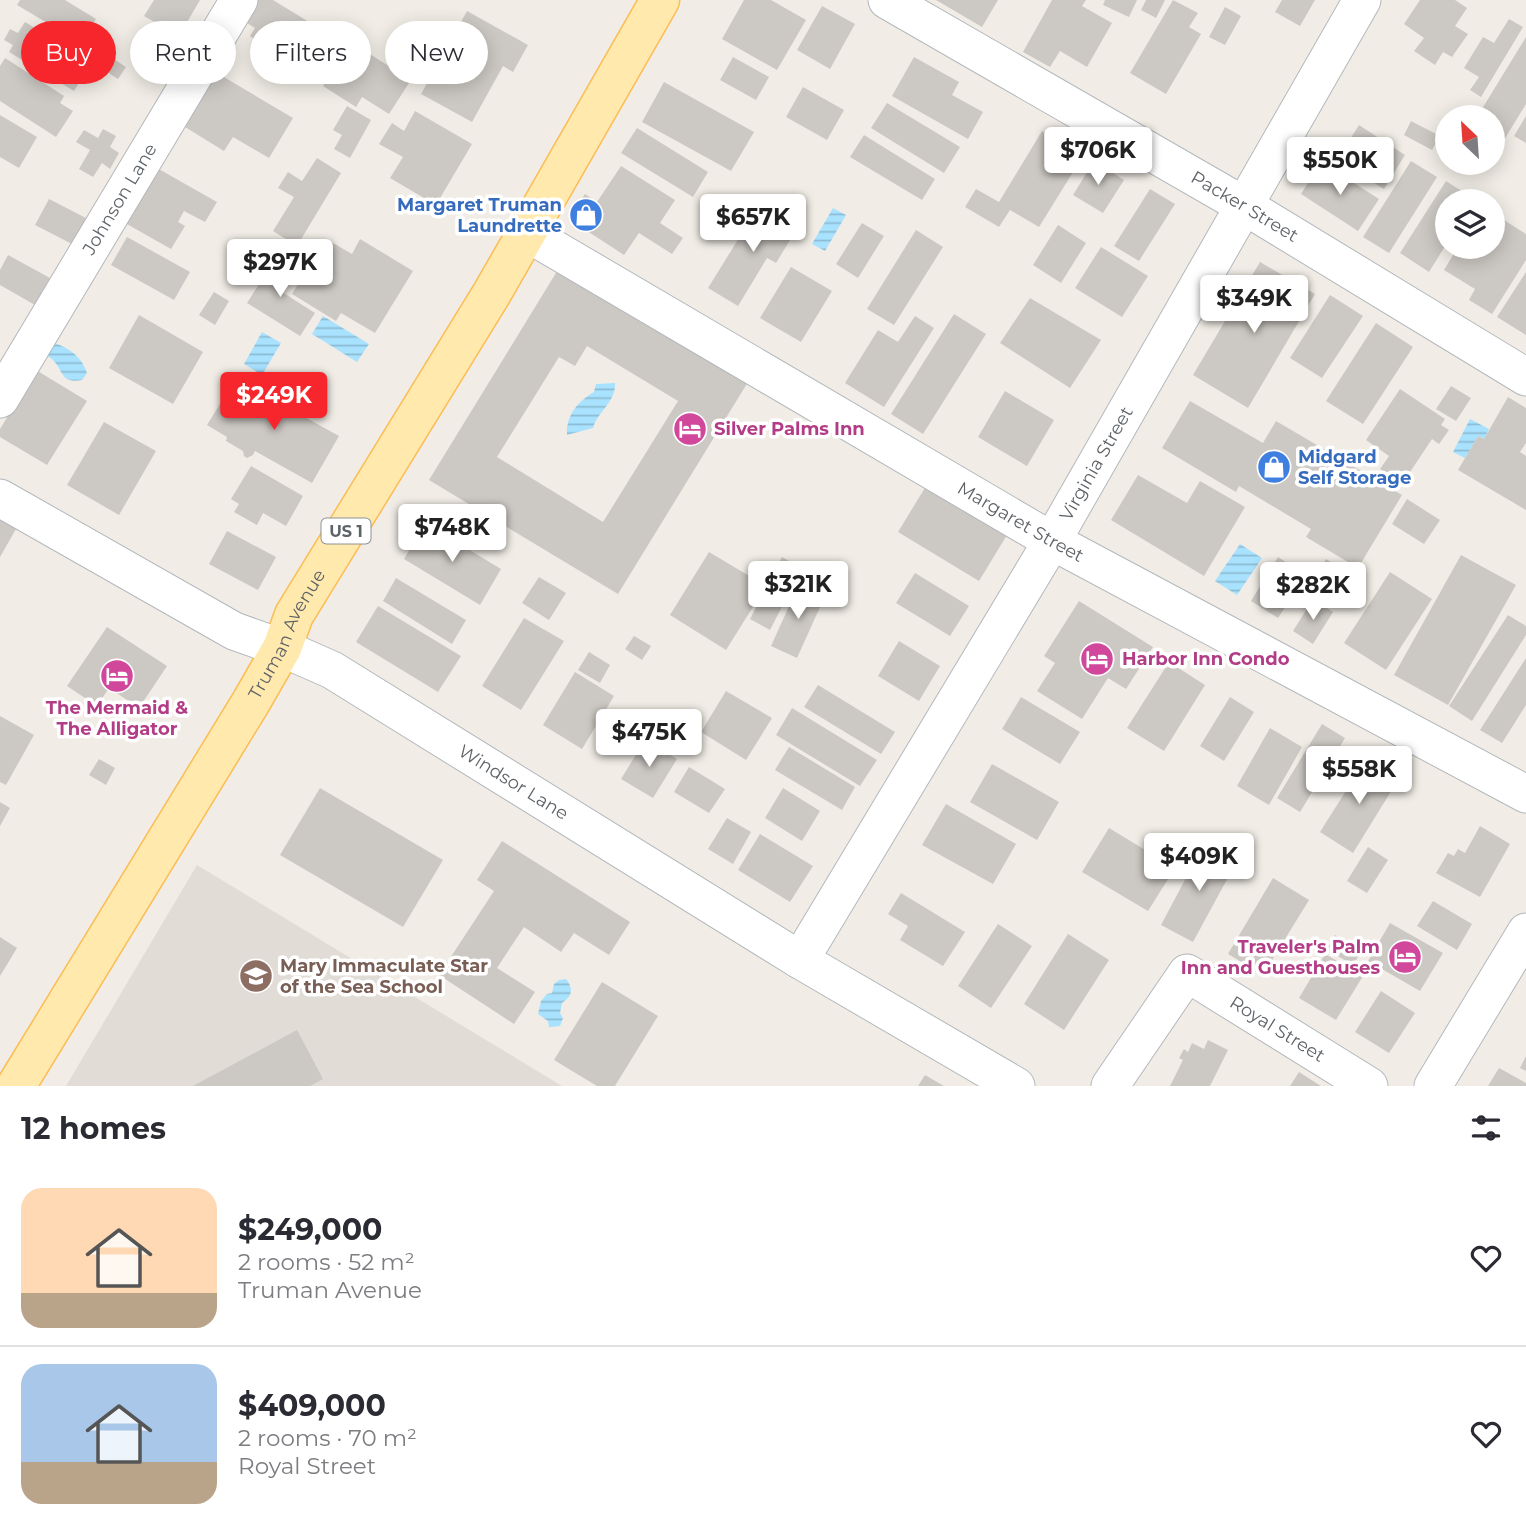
<!DOCTYPE html>
<meta charset="utf-8">
<style>
body{margin:0;font-family:Montserrat,sans-serif;background:#f2f2f3;color:#2b2b33;height:100vh;display:flex;flex-direction:column;font-size:26px;white-space:nowrap}
*{box-sizing:border-box;margin:0}
p{font-size:23px;color:#7c7c81}
.icon{flex:none;width:38px;height:38px;fill:none;stroke:currentColor;stroke-width:2;stroke-linecap:round;stroke-linejoin:round}
.map{position:relative;height:1086px;overflow:hidden}
.drawer{display:flex;flex-direction:column;background:#fff;flex:1}
.drawer>*{flex:none}
.hud{position:absolute;left:21px;top:21px;width:700px;height:63px;display:flex;gap:14px}
.needle{width:46px;rotate:335deg}
.fabs{position:absolute;left:1435px;top:105px;display:grid;gap:14px}
.fabs a{display:grid;place-items:center;width:70px;height:70px;border-radius:50%;background:#fff;box-shadow:0 4px 18px #0003;font-size:35px}
.price{position:absolute;translate:-50% -60px;padding:0 16px;border-radius:7px;background:#fff;color:#222;font-size:23px;line-height:46px;filter:drop-shadow(0 2px 4px #0008)}
.price::after{content:'';position:absolute;left:50%;top:42px;width:21px;height:16px;margin-left:-10px;background:inherit;clip-path:polygon(0 0,100% 0,50% 100%)}
.price.current{background:#f7262c;color:#fff}
ul{padding:0;list-style:none}
li{display:flex;align-items:center;gap:21px;height:175px;padding:0 21px}
li+li{border-top:2px solid #e1e1e2}
li span{display:grid;place-items:center;flex:none;width:196px;height:140px;border-radius:21px;color:#555}
li>.icon{margin-inline-start:auto}
span .icon{width:84px;height:84px;fill:#fffc;stroke-width:1}
li b{font-size:30px}
h2{display:flex;justify-content:space-between;align-items:center;height:84px;padding:0 21px;font-size:30px}
.pill{padding:0 24px;border-radius:32px;background:#fff;box-shadow:0 4px 18px #0003;font-size:24px;line-height:63px}
.pill.current{background:#f7262c;color:#fff}
.map>svg:first-child{display:block}
.education{fill:#e1dcd5}
.water{fill:url(#water-rules)}
.building{fill:#ccc8c3;fill-rule:evenodd}
.lines{fill:none;stroke-linecap:round;stroke-linejoin:round}
.minor-casing{stroke:#b4b8bc;stroke-width:39}
.major-casing{stroke:#fcbc54;stroke-width:41}
.minor{stroke:#fff;stroke-width:37}
.major{stroke:#ffe9ad;stroke-width:38}
.labels{text-anchor:middle;dominant-baseline:central;stroke-width:7;stroke-linejoin:round;paint-order:stroke}
.shield{fill:#fff;stroke:#8e9295;stroke-width:2}
.shield-label{font-size:16px;font-weight:bold;fill:#5e6368}
.street-label{font-size:18px;fill:#5e6368;stroke:#fff}
.shop-label{font-size:18px;font-weight:bold;fill:#366cbe;stroke:#fff;text-anchor:end}
.hotel-label{font-size:18px;font-weight:bold;fill:#b23c85;stroke:#fff;text-anchor:start}
.education-label{font-size:18px;font-weight:bold;fill:#785e54;stroke:#fff;text-anchor:start}
</style>
<div class="map">
<svg width="1526" height="1086" viewBox="0 0 1526 1086">
<defs>
<pattern id="water-rules" width="6" height="5" patternUnits="userSpaceOnUse" patternTransform="scale(1.75)"><rect width="6" height="5" fill="#a8e2ff"/><path d="M0 2.5h6" fill="none" stroke="#8cbbd2"/></pattern>
</defs>
<rect width="100%" height="100%" fill="#f1ede6"/>
<path class="education" d="M197,865L562,1086H66Z"/>
<path class="water" d="M833,208L846,215L825,251L812,244Z
M323,316L369,344L357,362L312,334Z
M262,332L281,343L262,375L244,364Z
M57,344C71,349 82,358 87,373L82,380C57,385 65,365 47,356L50,346Z
M615,383C616,402 598,411 593,428L567,435C566,416 577,402 594,392L596,384Z
M1470,419L1489,429L1484,439L1478,436L1465,458L1453,452Z
M1240,544L1262,558L1237,595L1215,581Z
M566,979C574,989 572,996 562,1003L560,1013L563,1018L560,1026L549,1027L548,1021L538,1014L541,1001L547,994L552,993L554,984L559,980Z"/>
<path class="building" d="M20,0H65L96,19L81,43L17,5Z
M154,0H200L179,36L144,16Z
M254,0H273L319,28L322,24L411,80L389,114L362,97L356,107L323,86L328,77L305,62L306,57L267,33L260,43L250,36L255,28L242,20Z
M744,0H771L806,20L777,70L722,39Z
M936,0H998L982,27Z
M1052,0H1086L1082,6L1112,23L1087,67L1060,51L1050,67L1023,52Z
M1105,0H1137L1129,17L1103,5Z
M1146,0H1165L1156,18L1141,10Z
M1173,0L1198,13L1189,27L1201,34L1166,94L1130,73Z
M1282,0H1315L1300,26L1275,12Z
M1420,0H1455L1467,8L1455,26L1468,34L1452,57L1443,52L1435,65L1414,51L1424,38L1404,24Z
M822,6L855,24L830,69L797,50Z
M1225,7L1241,16L1225,45L1209,37Z
M467,11L528,45L513,72L503,66L472,122L421,94Z
M1509,19L1523,27L1481,97L1470,90L1479,77L1464,68L1483,37L1494,43Z
M25,22L92,62L74,91L9,52L13,45L4,40L10,29L18,33Z
M1526,37V104L1493,158V117H1477Z
M100,50L126,67L118,79L92,62Z
M733,57L769,77L756,100L720,80Z
M914,57L959,82L952,95L983,112L968,139L892,96Z
M5,58L64,96L60,103L73,111L56,137L0,101V66Z
M217,73L293,118L269,158L233,137L224,151L185,127Z
M664,82L754,132L731,171L642,122Z
M803,87L844,110L827,140L786,117Z
M887,103L960,147L944,173L871,128Z
M347,106L371,120L350,158L334,149L342,135L333,130Z
M415,111L472,144L436,205L390,178L403,157L379,144L392,123L404,131Z
M0,115L37,137L19,168L0,157Z
M1526,116V143L1514,136Z
M1411,121L1440,136L1432,150L1404,135Z
M1359,125L1405,155L1384,189L1337,160Z
M637,128L708,172L693,197L621,153Z
M103,129L116,136L110,147L119,153L110,169L102,163L93,177L79,169L90,150L76,142L84,130L98,138Z
M1042,131L1083,156L1039,227L1010,210L999,227L965,207L976,189L999,202Z
M864,135L935,179L922,200L850,157Z
M317,158L341,173L297,246L273,231L294,197L278,188L288,172L302,181Z
M1094,161L1124,180L1103,213L1073,195Z
M1411,161L1437,177L1389,253L1363,237Z
M1321,162L1379,199L1358,231L1301,194Z
M621,166L675,200L660,223L683,238L672,254L639,233L624,255L569,219L585,194L597,202Z
M157,168L217,202L205,222L184,211L178,222L185,226L171,249L125,223Z
M1446,181L1477,201H1447V243L1429,272L1400,253Z
M1150,189L1175,204L1139,261L1114,246Z
M49,199L86,218L72,244L35,225Z
M760,204L798,227L776,263L767,258L738,306L708,288Z
M1504,220L1526,234V260L1492,314L1469,300L1475,289L1444,270L1458,247H1481L1485,249L1487,247H1493V237Z
M862,223L884,236L858,278L836,264Z
M1058,225L1086,243L1061,283L1033,265Z
M916,230L943,247L894,325L867,309Z
M127,237L190,272L174,300L111,265Z
M326,239L352,254L360,239L413,271L375,333L341,313L336,321L292,294Z
M1101,247L1148,276L1122,317L1075,288Z
M8,255L50,278L35,305L0,285V270Z
M276,257L296,269L282,292L315,313L300,336L247,303Z
M1260,262L1315,294L1248,408L1193,375Z
M791,267L832,291L801,342L760,318Z
M559,268L748,382L618,594L429,480ZM587,346L678,401L603,522L497,457L559,357L575,366Z
M1526,272V335L1497,317Z
M214,292L229,301L215,325L199,315Z
M1330,295L1363,316L1322,378L1290,358Z
M1030,298L1101,340L1070,388L1000,343Z
M954,314L986,334L923,434L891,414Z
M139,315L203,352L173,404L109,368Z
M915,316L934,328L884,407L845,383L878,330L898,342Z
M1376,323L1413,347L1363,424L1326,401Z
M36,370L87,401L47,465L0,437V429Z
M231,386L269,408L276,396L286,393L295,398L301,415L339,436L312,483L255,451L253,455L247,458L244,456L243,451L226,441L227,437L207,425Z
M1451,386L1471,398L1456,421L1436,409Z
M1400,389L1445,419L1441,425L1449,430L1439,444L1432,439L1402,484L1380,469L1389,456L1366,440Z
M1005,391L1054,420L1027,466L978,437Z
M1508,397L1526,408V443L1520,452L1526,456V510L1458,470L1478,436L1484,439Z
M1190,401L1263,443L1276,421L1402,495L1358,568L1306,537L1311,529L1239,486L1236,492L1162,448Z
M104,422L156,451L119,515L67,485Z
M251,466L303,496L286,526L263,513L257,525L234,512L239,504L231,499Z
M1138,475L1187,503L1200,481L1245,507L1204,576L1111,520Z
M926,486L1007,535L979,581L898,532Z
M1407,499L1440,520L1424,544L1392,524Z
M0,520L16,529L0,557Z
M425,523L501,569L480,605L404,559Z
M227,531L276,557L258,590L209,564Z
M709,552L766,586L726,650L670,615Z
M1461,555L1516,585L1448,705L1394,675Z
M782,557L802,568L770,630L750,619Z
M1278,557L1306,575L1278,618L1251,601Z
M1326,559L1355,577L1336,607L1307,589Z
M1390,572L1432,599L1386,670L1344,643Z
M915,573L969,606L950,636L896,603Z
M539,577L566,593L549,620L522,603Z
M396,578L466,620L452,644L383,601Z
M799,584L825,596L797,658L771,646Z
M1313,599L1333,612L1313,644L1293,631Z
M1079,601L1153,647L1126,689L1108,678L1082,719L1037,691L1055,663L1044,656Z
M378,606L461,656L438,692L356,642Z
M1508,615L1526,626V635L1472,721L1449,706Z
M524,618L564,641L521,710L482,686Z
M107,627L167,666L139,708L109,688L97,706L67,686Z
M634,636L651,646L642,660L625,649Z
M899,641L940,666L919,701L878,676Z
M589,652L610,665L600,683L578,670Z
M1526,658V705L1502,743L1480,730Z
M1169,662L1205,685L1164,751L1127,728Z
M575,672L614,696L582,749L543,725Z
M818,685L895,732L881,754L804,707Z
M726,691L772,718L746,760L701,732Z
M1021,697L1080,732L1060,764L1002,729Z
M1230,697L1254,712L1224,761L1200,746Z
M792,708L877,760L860,786L776,735Z
M0,716L34,735L6,785L0,782Z
M1322,724L1345,738L1300,812L1277,798Z
M1270,728L1302,747L1269,805L1237,786Z
M645,740L677,759L653,798L621,779Z
M789,747L855,787L842,810L775,770Z
M99,759L115,768L106,785L89,775Z
M1366,759L1398,780L1353,853L1320,832Z
M992,764L1059,802L1037,840L970,802Z
M689,767L725,789L709,813L674,792Z
M320,788L443,860L403,927L280,855Z
M783,788L820,811L802,841L765,818Z
M0,802L10,808L0,826Z
M946,804L1016,844L993,884L922,845Z
M727,818L751,832L733,864L708,849Z
M1480,826L1510,844L1480,897L1436,873L1448,853L1454,856L1458,849L1465,853Z
M1109,828L1175,868L1148,911L1082,872Z
M760,834L813,866L790,902L738,870Z
M502,841L630,922L609,955L574,933L561,952L524,927L497,968L535,992L514,1024L439,975L494,891L477,880Z
M1204,844L1237,861L1193,942L1161,925Z
M1368,847L1388,860L1367,893L1347,881Z
M1273,878L1309,900L1263,975L1228,954Z
M901,893L965,932L943,966L900,940L908,926L888,914Z
M1433,901L1472,924L1457,950L1417,926Z
M1390,923L1443,953L1420,991L1368,961Z
M998,924L1032,946L991,1008L958,986Z
M1068,934L1109,960L1064,1030L1024,1004Z
M1335,935L1361,952L1353,965L1326,949Z
M0,937L17,948L0,976Z
M1325,954L1363,976L1336,1020L1299,998Z
M602,982L658,1016L615,1086H597L554,1060Z
M1381,991L1415,1013L1389,1053L1355,1032Z
M297,1030L323,1079L310,1086H193Z
M1208,1040L1228,1050L1210,1086H1170L1183,1060L1179,1058L1184,1049L1188,1052L1192,1043L1204,1049Z
M1526,1056V1071L1520,1068Z
M1499,1068L1526,1083V1086H1488Z
M1299,1072L1321,1086H1290Z
M925,1075L944,1086H918Z"/>
<g class="lines">
<g class="minor-casing">
<g id="minor">
<path id="s1" d="M887,0L1243,205L1526,377"/>
<path id="s2" d="M527,233L1052,541L1526,794"/>
<path id="s3" d="M0,399L239,0"/>
<path id="s4" d="M0,498L234,631L282,648L332,670L800,960L1016,1086"/>
<path id="s5" d="M800,960L1052,541L1362,0"/>
<path id="s6" d="M1110,1086L1187,973L1369,1086"/>
<path d="M1433,1086L1526,932"/>
</g>
</g>
<g class="major-casing">
<g id="major">
<path id="s7" d="M16,1086L251,702L282,648L294,615L492,293L660,0"/>
</g>
</g>
<use href="#minor" class="minor"/>
<use href="#major" class="major"/>
</g>
<defs>
<g id="shop-disc" transform="scale(1.75)"><circle r="9.5" fill="#3f7fe0" stroke="#fff"/><path d="M-5-2.5h2.3a2.7 3.5 0 0 1 5.4 0H5L5.5 6h-11ZM-1.5-2.5h3a1.5 2.3 0 0 0-3 0Z" fill="#fff"/></g>
<g id="hotel-disc" transform="scale(1.75)"><circle r="9.5" fill="#d1479c" stroke="#fff"/><path d="M-6-4.5h1.5V1H6V5H4.5V3h-9V5H-6ZM-4 0a1.8 1.8 0 1 1 3.6 0ZM.5 0V-2.5h3Q6-2.5 6 0Z" fill="#fff"/></g>
<g id="school-disc" transform="scale(1.75)"><circle r="9.5" fill="#8d6e63" stroke="#fff"/><path d="M0-5L7-2L0 1L-7-2ZM-4 1L0 2.5L4 1V4Q0 6-4 4Z" fill="#fff"/></g>
</defs>
<g fill-rule="evenodd">
<use href="#shop-disc" x="586" y="215"/>
<use href="#hotel-disc" x="690" y="429"/>
<use href="#shop-disc" x="1274" y="467"/>
<use href="#hotel-disc" x="1097" y="659"/>
<use href="#hotel-disc" x="117" y="676"/>
<use href="#hotel-disc" x="1405" y="957"/>
<use href="#school-disc" x="256" y="976"/>
</g>
<g class="labels">
<rect class="shield" x="321.5" y="518.5" width="49" height="25" rx="5"/>
<g class="shield-label">
<text x="346" y="531">US 1</text>
</g>
<g class="street-label">
<text stroke="none"><textPath href="#s3" startOffset="233">Johnson Lane</textPath></text>
<text stroke="none"><textPath href="#s1" startOffset="413">Packer Street</textPath></text>
<text stroke="none"><textPath href="#s5" startOffset="578">Virginia Street</textPath></text>
<text stroke="none"><textPath href="#s2" startOffset="572">Margaret Street</textPath></text>
<text stroke="none"><textPath href="#s7" startOffset="527">Truman Avenue</textPath></text>
<text stroke="none"><textPath href="#s4" startOffset="588">Windsor Lane</textPath></text>
<text stroke="none"><textPath href="#s6" startOffset="243">Royal Street</textPath></text>
</g>
<g class="shop-label">
<text x="562" y="205">Margaret Truman<tspan x="562" dy="21">Laundrette</tspan></text>
<text x="1298" y="457" text-anchor="start">Midgard<tspan x="1298" dy="21">Self Storage</tspan></text>
</g>
<g class="hotel-label">
<text x="714" y="429">Silver Palms Inn</text>
<text x="1122" y="659">Harbor Inn Condo</text>
<text x="117" y="708" text-anchor="middle">The Mermaid &amp;<tspan x="117" dy="21">The Alligator</tspan></text>
<text x="1380" y="947" text-anchor="end">Traveler's Palm<tspan x="1380" dy="21">Inn and Guesthouses</tspan></text>
</g>
<g class="education-label">
<text x="280" y="966">Mary Immaculate Star<tspan x="280" dy="21">of the Sea School</tspan></text>
</g>
</g>
</svg>
<div class="fabs">
<a><svg class="needle" viewBox="-14 -14 28 28"><path d="M0-13l5 13h-10z" fill="#e53935"/><path d="M0 13l5-13h-10z" fill="#7c7c81"/></svg></a>
<a><svg class="icon" aria-label="layers" viewBox="0 0 24 24"><path d="M12 4l9 5-9 5-9-5zM3 14l9 5 9-5"/></svg></a>
</div>
<b class="price" style="left:1098px;top:187px">$706K</b>
<b class="price" style="left:1340px;top:197px">$550K</b>
<b class="price" style="left:753px;top:254px">$657K</b>
<b class="price" style="left:280px;top:299px">$297K</b>
<b class="price" style="left:1254px;top:335px">$349K</b>
<b class="price current" style="left:274px;top:432px">$249K</b>
<b class="price" style="left:452px;top:564px">$748K</b>
<b class="price" style="left:798px;top:621px">$321K</b>
<b class="price" style="left:1313px;top:622px">$282K</b>
<b class="price" style="left:649px;top:769px">$475K</b>
<b class="price" style="left:1359px;top:806px">$558K</b>
<b class="price" style="left:1199px;top:893px">$409K</b>
<div class="hud">
<a class="pill current">Buy</a>
<a class="pill">Rent</a>
<a class="pill">Filters</a>
<a class="pill">New</a>
</div>
</div>
<section class="drawer">
<h2>12 homes<svg class="icon" aria-label="filters" viewBox="0 0 24 24"><path d="M4 7h16M4 17h16"/><circle cx="9" cy="7" r="2"/><circle cx="15" cy="17" r="2"/></svg></h2>
<ul>
<li><span style="background:linear-gradient(#ffd9b3 75%,#b9a48a 0)"><svg class="icon" aria-label="home" viewBox="0 0 24 24"><path d="M3 11l9-7 9 7M6 9v11h12V9"/></svg></span><div><b>$249,000</b><p>2 rooms · 52 m²</p><p>Truman Avenue</p></div><svg class="icon" aria-label="heart" viewBox="0 0 24 24"><path d="M12 20l-8-8c-3-5 5-10 8-4 3-6 11-1 8 4z"/></svg></li>
<li><span style="background:linear-gradient(#a9c7e8 70%,#b9a48a 0)"><svg class="icon" aria-label="home" viewBox="0 0 24 24"><path d="M3 11l9-7 9 7M6 9v11h12V9"/></svg></span><div><b>$409,000</b><p>2 rooms · 70 m²</p><p>Royal Street</p></div><svg class="icon" aria-label="heart" viewBox="0 0 24 24"><path d="M12 20l-8-8c-3-5 5-10 8-4 3-6 11-1 8 4z"/></svg></li>
</ul>
</section>
